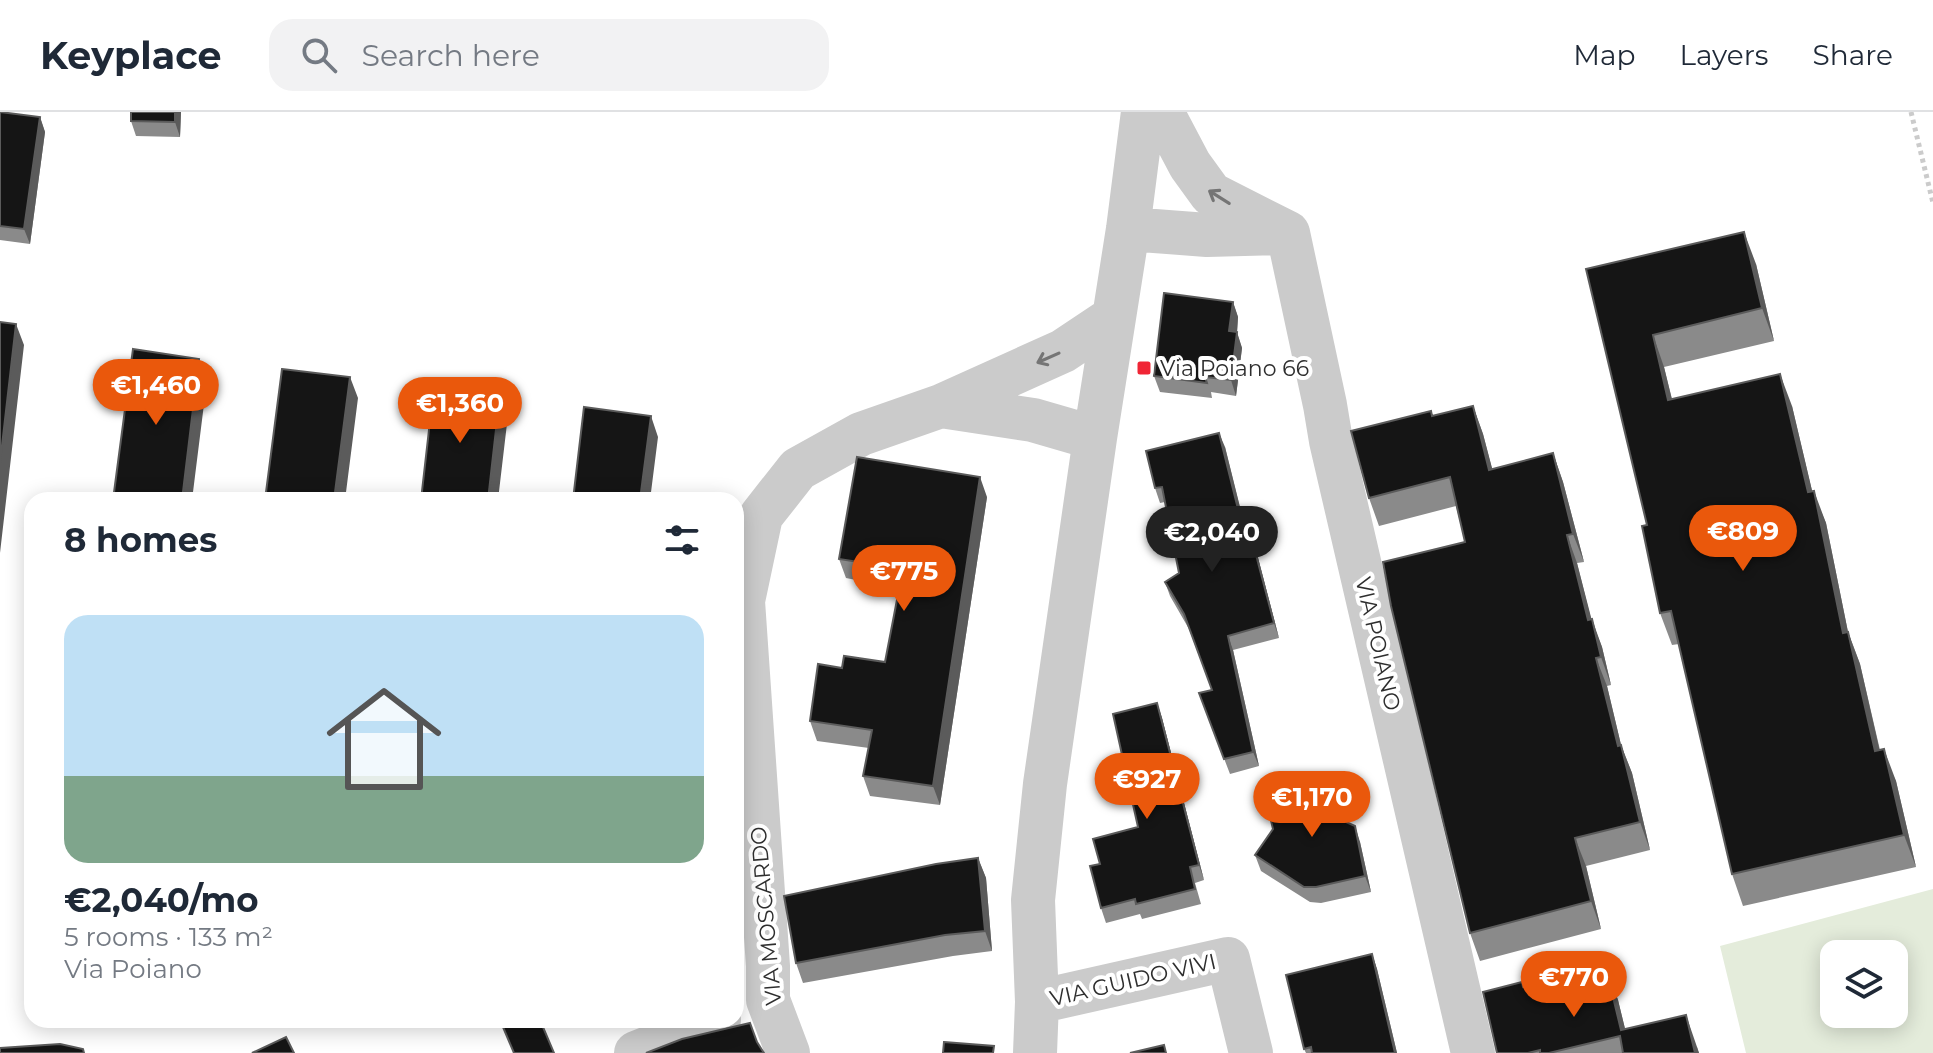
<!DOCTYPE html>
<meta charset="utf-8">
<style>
body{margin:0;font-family:Montserrat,sans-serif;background:#f2f2f3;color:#1f2937;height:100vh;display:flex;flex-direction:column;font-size:30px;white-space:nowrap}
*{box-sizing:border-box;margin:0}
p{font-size:26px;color:#747a83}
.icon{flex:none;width:44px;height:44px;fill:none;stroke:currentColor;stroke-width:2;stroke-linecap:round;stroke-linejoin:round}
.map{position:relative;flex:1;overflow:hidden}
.sheet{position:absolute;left:24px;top:380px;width:720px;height:536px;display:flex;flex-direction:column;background:#fff;border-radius:24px;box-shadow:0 4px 20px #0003}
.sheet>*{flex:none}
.controls{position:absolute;left:1820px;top:828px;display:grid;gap:16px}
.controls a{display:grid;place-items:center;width:88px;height:88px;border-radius:16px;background:#fff;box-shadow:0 4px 20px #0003;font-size:40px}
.price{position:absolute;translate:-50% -68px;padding:0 18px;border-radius:28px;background:#ea580c;color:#fff;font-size:26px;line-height:52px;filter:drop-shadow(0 2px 4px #0008)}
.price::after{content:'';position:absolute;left:50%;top:48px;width:24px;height:18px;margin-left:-12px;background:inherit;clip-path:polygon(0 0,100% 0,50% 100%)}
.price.selected{background:#222;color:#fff}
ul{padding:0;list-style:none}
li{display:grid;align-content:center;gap:16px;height:424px;padding:0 40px}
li+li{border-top:2px solid #e0e1e3}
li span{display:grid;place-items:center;height:248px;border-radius:24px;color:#555}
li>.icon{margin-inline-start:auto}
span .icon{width:144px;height:144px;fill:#fffc;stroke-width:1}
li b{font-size:34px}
h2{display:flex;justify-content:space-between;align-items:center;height:96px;padding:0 40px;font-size:34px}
header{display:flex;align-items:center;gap:48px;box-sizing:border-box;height:112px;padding:0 40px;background:#fff;border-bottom:2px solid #e0e1e3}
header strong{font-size:38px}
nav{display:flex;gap:44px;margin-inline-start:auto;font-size:28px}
.search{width:560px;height:72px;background:#f2f2f3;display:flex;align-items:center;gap:20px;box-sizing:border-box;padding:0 28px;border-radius:24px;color:#747a83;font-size:30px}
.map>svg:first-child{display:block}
.green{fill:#e4ecdb;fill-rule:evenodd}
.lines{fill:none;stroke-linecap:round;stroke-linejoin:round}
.path{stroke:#cbcbcb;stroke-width:5;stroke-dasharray:4 4;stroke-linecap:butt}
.minor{stroke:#cbcbcb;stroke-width:44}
.wall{fill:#8a8a8a}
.shaded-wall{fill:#5b5b5b}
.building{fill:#151515;stroke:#5b5b5b;stroke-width:2}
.oneway{stroke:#757575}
.poi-dot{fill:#f02535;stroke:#fff;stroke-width:3}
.labels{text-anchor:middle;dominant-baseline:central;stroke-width:8;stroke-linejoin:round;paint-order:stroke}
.poi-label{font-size:22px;fill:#2e2e2e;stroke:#fff;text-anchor:start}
.street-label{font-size:22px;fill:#2e2e2e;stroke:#fff}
</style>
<header>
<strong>Keyplace</strong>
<div class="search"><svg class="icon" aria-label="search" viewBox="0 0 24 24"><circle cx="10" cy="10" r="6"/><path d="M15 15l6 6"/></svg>Search here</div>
<nav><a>Map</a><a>Layers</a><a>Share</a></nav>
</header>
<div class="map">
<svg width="1933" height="941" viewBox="0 0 1933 941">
<rect width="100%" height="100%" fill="#fff"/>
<path class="green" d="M1933,777V941H1746L1720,834ZM1834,842H1894V902H1834Z"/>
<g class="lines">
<path class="path" d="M1911,0L1933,91"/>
<path class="minor" d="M1162,0L1190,53L1211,82L1288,121
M1128,117L1207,123L1281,121
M1288,121L1325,293L1331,329L1473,941
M941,294L1033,308L1095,326
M1037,890L1228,847L1251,941
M636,941L719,908
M788,941L768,888V854L743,489L761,404L798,357L861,322L941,294L1063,239L1114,205
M1035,941L1037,890L1033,788L1045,672L1095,326L1128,117L1143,0"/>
</g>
<path class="wall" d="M0,0L40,5L45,20L30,132L0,128Z
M181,0L180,25L136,24L131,9Z
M1756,152L1774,229L1664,255L1672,287L1792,294L1812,379L1826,411L1848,520L1860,552L1880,638L1896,669L1916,755L1743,794L1732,762L1679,532L1672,533L1660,501L1647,413L1586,157Z
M1233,190L1238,205L1237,221L1242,236L1236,284L1211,280L1212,286L1160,280L1154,264Z
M1473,294L1483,322L1492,357L1553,341L1563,370L1584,450L1577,451L1591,507L1602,535L1611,573L1607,574L1621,633L1632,661L1650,738L1586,754L1601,817L1480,849L1470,821L1465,430L1456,394L1379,414L1369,386L1431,299L1433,304Z
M1225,335L1247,424H1251L1256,438L1279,526L1233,538L1259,654L1230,662L1199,581L1212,578L1189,517L1170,484L1165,470L1179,461L1165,390L1160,391L1155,376Z
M987,385L940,693L870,684L863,664L869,636L817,629L810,609L842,556L885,550L898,485L865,480L861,469L846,466L839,447Z
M1157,591L1162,606L1204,768L1195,771L1201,792L1142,807L1140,802L1106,811L1101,796L1100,752L1138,715Z
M1338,672L1343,687L1349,711L1360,730L1371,780L1321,791L1310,790L1261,759L1255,743Z
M978,746L986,766L992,839L953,844L803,871L796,851Z
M1372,842L1377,857L1397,941H1306L1304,937Z
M1606,856L1618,888L1625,917L1697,935L1699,941H1497L1524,874Z"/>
<path class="shaded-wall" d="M175,0H181L180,25L175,10Z
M40,5L45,20L30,132L24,117Z
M1744,120L1756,152L1774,229L1762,196Z
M1233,190L1238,205L1237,220L1242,236L1236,284L1231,268L1229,219Z
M16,212L24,233L0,441V351Z
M1653,223L1664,255L1680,321L1668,288Z
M199,247L207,268L192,388H182Z
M1780,262L1792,294L1820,412L1808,380Z
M350,265L358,286L345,388H334Z
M500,282L508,303L498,388H488Z
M1473,294L1483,322L1500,386L1489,358Z
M651,304L658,325L650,388H640Z
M1219,321L1225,335L1251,439L1245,425Z
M1553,341L1563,370L1584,450L1573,422Z
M980,365L987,385L940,693L933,674Z
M1814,379L1826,411L1848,520L1860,552L1887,671L1875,639L1843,521Z
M1567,423L1577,451L1599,536L1588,508Z
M1251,424L1256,438L1279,526L1274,511Z
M1592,507L1602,535L1611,573L1601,545Z
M1228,524L1233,538L1259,654L1253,640Z
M1596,546L1607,574L1628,662L1618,634Z
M1157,591L1162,606L1204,768L1199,753Z
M1621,633L1632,661L1650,738L1640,710Z
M1884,637L1896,669L1916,755L1904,723Z
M1338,672L1343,687L1352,725L1346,710Z
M1355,714L1360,730L1371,780L1365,764Z
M1575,726L1586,754L1601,817L1591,789Z
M978,746L986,766L992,839L985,819Z
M1372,842L1377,857L1397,941H1395Z
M1606,856L1618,888L1631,941L1621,918Z
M1686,903L1697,935L1699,941H1695Z"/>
<path class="building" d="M0,0L40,5L24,117L0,114Z
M131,0H175V10L131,9Z
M1744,120L1762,196L1653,223L1668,288L1780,262L1808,380L1814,379L1843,521L1848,520L1875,639L1884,637L1904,723L1732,762L1671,499L1660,501L1642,414L1647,413L1586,157Z
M1164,181L1233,190L1229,219L1237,220L1231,268L1205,265L1207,271L1154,264Z
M0,210L16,212L0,351Z
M133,237L199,247L182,388H113Z
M282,257L350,265L334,388H265Z
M434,274L500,282L488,388H421Z
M1473,294L1489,358L1553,341L1573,422L1567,423L1588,508L1592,507L1601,545L1596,546L1618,634L1621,633L1640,710L1575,726L1591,789L1470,821L1391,494L1383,450L1465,430L1450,365L1369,386L1351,319L1431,299L1432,304Z
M584,295L651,304L640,388H573Z
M1219,321L1245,425L1251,424L1274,511L1228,524L1253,640L1224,647L1199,581L1212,578L1184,502L1165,470L1179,461L1162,375L1155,376L1146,339Z
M857,345L980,365L933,674L863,664L872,618L810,609L818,552L842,556L844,544L885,550L901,467L858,460L859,450L839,447Z
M1157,591L1199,753L1190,755L1195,777L1136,792L1135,787L1101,796L1090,754L1100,752L1093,727L1138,715L1113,602Z
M1338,672L1346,710L1355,714L1365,764L1316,775H1304L1255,743L1273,717L1266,688Z
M978,746L985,819L945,823L796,851L784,784L936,752Z
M1372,842L1395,941H1312L1311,935L1304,937L1286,863Z
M1606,856L1621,918L1686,903L1695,941H1623L1620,924L1549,941H1540V938L1528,941H1497L1483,880L1522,870L1523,875Z
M500,908H540L554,941H514Z
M750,911L757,930L764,941H646L682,927Z
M286,925L294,941H252Z
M944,930L994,934L993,941H943Z
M60,932L83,937L84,941H0V936Z
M1164,933L1166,941H1130Z"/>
<defs><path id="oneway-shaft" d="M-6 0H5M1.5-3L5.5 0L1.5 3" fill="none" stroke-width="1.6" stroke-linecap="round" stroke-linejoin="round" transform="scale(2)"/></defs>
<g class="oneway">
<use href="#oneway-shaft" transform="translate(1219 85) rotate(-148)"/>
<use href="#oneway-shaft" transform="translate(1048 246) rotate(156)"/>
</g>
<rect class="poi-dot" x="1136" y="248" width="16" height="16" rx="4"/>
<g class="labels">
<g class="poi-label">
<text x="1160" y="256">Via Poiano 66</text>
</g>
<g class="street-label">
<text transform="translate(1378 532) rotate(77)">VIA POIANO</text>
<text transform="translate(766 804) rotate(-95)">VIA MOSCARDO</text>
<text transform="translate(1133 868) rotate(-13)">VIA GUIDO VIVI</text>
</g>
</g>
</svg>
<div class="controls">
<a><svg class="icon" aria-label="layers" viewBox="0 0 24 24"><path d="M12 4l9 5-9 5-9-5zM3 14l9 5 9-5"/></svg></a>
</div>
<b class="price" style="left:156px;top:315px">€1,460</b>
<b class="price" style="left:460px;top:333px">€1,360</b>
<b class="price" style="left:1743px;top:461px">€809</b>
<b class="price selected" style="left:1212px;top:462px">€2,040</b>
<b class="price" style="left:904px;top:501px">€775</b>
<b class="price" style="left:1147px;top:709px">€927</b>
<b class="price" style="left:1312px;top:727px">€1,170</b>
<b class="price" style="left:1574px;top:907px">€770</b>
<section class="sheet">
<h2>8 homes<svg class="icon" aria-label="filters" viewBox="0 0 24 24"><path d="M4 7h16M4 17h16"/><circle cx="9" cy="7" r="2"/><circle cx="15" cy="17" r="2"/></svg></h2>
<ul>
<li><span style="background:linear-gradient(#bfe0f5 65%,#7fa58c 0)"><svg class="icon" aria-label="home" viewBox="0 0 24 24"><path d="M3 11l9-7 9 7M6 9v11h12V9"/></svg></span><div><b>€2,040/mo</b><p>5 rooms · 133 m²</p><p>Via Poiano</p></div></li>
</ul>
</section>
</div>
